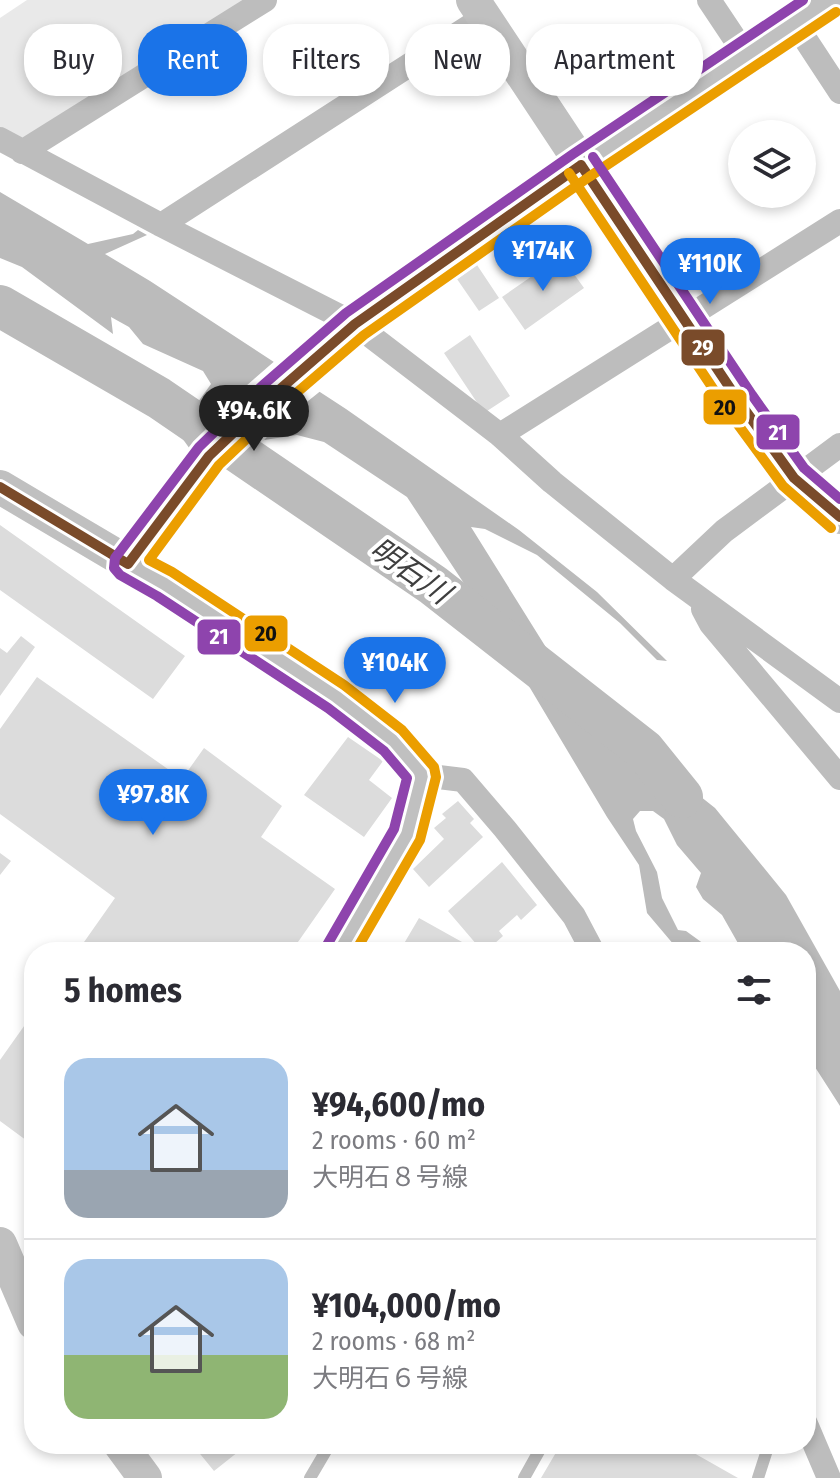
<!DOCTYPE html>
<meta charset="utf-8">
<style>
body{margin:0;font-family:"Fira Sans Condensed","Noto Sans JP",sans-serif;background:#f7f7f7;color:#2b2b33;height:100vh;display:flex;flex-direction:column;font-size:30px;white-space:nowrap}
*{box-sizing:border-box;margin:0}
p{font-size:26px;color:#7c7c81}
.icon{flex:none;width:44px;height:44px;fill:none;stroke:currentColor;stroke-width:2;stroke-linecap:round;stroke-linejoin:round}
.map{position:relative;flex:1;overflow:hidden}
.panel{position:absolute;left:24px;top:942px;width:792px;height:512px;display:flex;flex-direction:column;background:#fff;border-radius:32px;box-shadow:0 4px 12px #0003}
.panel>*{flex:none}
.banner{position:absolute;left:24px;top:24px;width:792px;height:72px;display:flex;gap:16px}
.fabs{position:absolute;left:728px;top:120px;display:grid;gap:16px}
.fabs a{display:grid;place-items:center;width:88px;height:88px;border-radius:50%;background:#fff;box-shadow:0 4px 12px #0003;font-size:40px}
.price{position:absolute;translate:-50% -68px;padding:0 18px;border-radius:28px;background:#1a73e8;color:#fff;font-size:26px;line-height:52px;filter:drop-shadow(0 2px 4px #0008)}
.price::after{content:'';position:absolute;left:50%;top:48px;width:24px;height:18px;margin-left:-12px;background:inherit;clip-path:polygon(0 0,100% 0,50% 100%)}
.price.on{background:#222;color:#fff}
ul{padding:0;list-style:none}
li{display:flex;align-items:center;gap:24px;height:200px;padding:0 40px}
li+li{border-top:2px solid #e1e1e2}
li span{display:grid;place-items:center;flex:none;width:224px;height:160px;border-radius:24px;color:#555}
li>.icon{margin-inline-start:auto}
span .icon{width:96px;height:96px;fill:#fffc;stroke-width:1}
li b{font-size:34px}
h2{display:flex;justify-content:space-between;align-items:center;height:96px;padding:0 40px;font-size:34px}
.pill{padding:0 28px;border-radius:32px;background:#fff;box-shadow:0 4px 12px #0003;font-size:28px;line-height:72px}
.pill.on{background:#1a73e8;color:#fff}
.map>svg:first-child{display:block}
.green{fill:#e9e9e9}
.water{fill:#bbb}
.pier{fill:#fff}
.lines{fill:none;stroke-linecap:round;stroke-linejoin:round}
.river{stroke:#bbb;stroke-width:42}
.building{fill:#dcdcdc}
.lane{stroke:#bdbdbd;stroke-width:12}
.street{stroke:#bdbdbd;stroke-width:24}
.secondary{stroke:#c0c0c0;stroke-width:34}
.bus-1-casing{stroke:#fff;stroke-width:16}
.bus-2-casing{stroke:#fff;stroke-width:16}
.bus-3-casing{stroke:#fff;stroke-width:16}
.bus-1{stroke:#7a4b2a;stroke-width:10}
.bus-2{stroke:#eb9e00;stroke-width:10}
.bus-3{stroke:#8e44ad;stroke-width:10}
.labels{text-anchor:middle;dominant-baseline:central;stroke-width:8;stroke-linejoin:round;paint-order:stroke}
.water-label{font-size:30px;font-style:italic;fill:#3f3f3f;stroke:#fff}
.line-badge{stroke:#fff;stroke-width:3}
.badge-label{font-size:22px;text-anchor:middle;font-weight:bold;fill:#fff}
.pale-badge-label{font-size:22px;text-anchor:middle;font-weight:bold;fill:#111}
</style>
<div class="map">
<svg width="840" height="1478" viewBox="0 0 840 1478">
<rect width="100%" height="100%" fill="#fff"/>
<path class="green" d="M27,0H247L23,140L0,128V18Z"/>
<path class="water" d="M0,192L88,244L133,234L138,230L147,235L105,254L150,281L346,409L519,530L597,592L667,661L657,660L620,623L537,555L485,529L471,527L547,649L572,704L593,711L715,808L786,895L840,991V1106L806,1053V952H743L722,915L703,899L696,887L701,873L677,845L664,819L653,811H640L633,819L636,831L657,872L662,898L678,930L686,931L715,952H680L647,913L639,865L607,817L502,641L407,497L324,442L297,435L264,440L229,460L200,463L177,431L211,384L203,371L143,344L129,327L111,317L113,334L22,267L0,258Z
M0,302L8,315L30,342L28,345L0,325Z"/>
<path class="pier" d="M277,359L323,389L277,426L253,452L231,464L215,469L198,466L187,451L238,393Z"/>
<g class="lines">
<path class="river" d="M0,306L159,398L433,585L644,750L682,797"/>
</g>
<path class="building" d="M561,256L584,288L525,330L502,297Z
M477,265L499,298L479,311L457,279Z
M470,335L510,396L484,413L444,353Z
M0,525L185,656L153,699L0,590Z
M21,636L35,647L0,696V648L7,653Z
M37,677L182,779L204,748L282,806L261,837L335,889L291,952H77L115,898L0,814V729Z
M348,737L383,761L369,780L392,798L364,837L304,795Z
M458,801L474,819L470,823L483,837L429,887L413,869L444,839L434,828L446,818L442,814Z
M0,853L11,861L0,875Z
M502,862L537,905L521,920L517,915L499,931L503,936L485,952H483L448,911Z
M419,918L471,947L469,952H399Z
M34,1012V1146L0,1121V1060Z
M192,1444H248L214,1471Z
M561,1444H678L738,1478H541Z"/>
<g class="lines">
<path class="lane" d="M310,1478L330,1444
M524,1478L543,1444
M758,1478L769,1444"/>
<path class="street" d="M709,0L745,54
M794,22L840,92
M0,139L161,225L355,324L500,435L552,482L673,579L840,701
M22,152L265,0
M161,225L484,17
M500,435L840,221
M673,579L724,531L840,445
M703,609L711,624L840,778
M422,775L463,780L505,829L574,916L593,952
M806,1424L829,1478"/>
<path class="secondary" d="M473,0L740,403L794,478L840,517
M0,487L164,584L336,697L394,741L422,775L407,834L339,952
M128,564L209,456L271,397L355,324L581,165L828,0
M0,1244L34,1323
M120,1444L145,1478"/>
<g class="bus-1-casing">
<path id="bus-1" d="M581,165L740,403L794,478L840,517
M0,487L128,564
M128,564L209,456L271,397L355,324L581,165"/>
</g>
<g class="bus-2-casing">
<path id="bus-2" d="M569,173L728,411L783,486L831,528
M355,952L420,840L436,777L434,767L402,730L344,685L172,572L149,560L219,465L280,407L364,335L589,177L836,12"/>
</g>
<g class="bus-3-casing">
<path id="bus-3" d="M593,157L752,395L804,468L840,499
M327,945L394,829L407,778L384,751L328,708L157,596L120,575L114,568L115,558L199,447L262,386L346,313L573,154L803,0"/>
</g>
<use href="#bus-1" class="bus-1"/>
<use href="#bus-2" class="bus-2"/>
<use href="#bus-3" class="bus-3"/>
</g>
<g class="labels">
<g class="water-label">
<text transform="translate(410 571) rotate(35)">明石川</text>
</g>
</g>
<g class="line-badge">
<rect x="680" y="328" width="46" height="39" rx="8" fill="#7a4b2a"/>
<rect x="702" y="388" width="46" height="38" rx="8" fill="#eb9e00"/>
<rect x="755" y="413" width="46" height="38" rx="8" fill="#8e44ad"/>
<rect x="243" y="614" width="46" height="39" rx="8" fill="#eb9e00"/>
<rect x="196" y="618" width="46" height="38" rx="8" fill="#8e44ad"/>
</g>
<g class="badge-label">
<text x="703" y="355">29</text>
<text x="778" y="440">21</text>
<text x="219" y="644">21</text>
</g>
<g class="pale-badge-label">
<text x="725" y="415">20</text>
<text x="266" y="641">20</text>
</g>
</svg>
<div class="fabs">
<a><svg class="icon" aria-label="layers" viewBox="0 0 24 24"><path d="M12 4l9 5-9 5-9-5zM3 14l9 5 9-5"/></svg></a>
</div>
<b class="price" style="left:543px;top:293px">¥174K</b>
<b class="price" style="left:710px;top:306px">¥110K</b>
<b class="price on" style="left:254px;top:453px">¥94.6K</b>
<b class="price" style="left:395px;top:705px">¥104K</b>
<b class="price" style="left:153px;top:837px">¥97.8K</b>
<div class="banner">
<a class="pill">Buy</a>
<a class="pill on">Rent</a>
<a class="pill">Filters</a>
<a class="pill">New</a>
<a class="pill">Apartment</a>
</div>
<section class="panel">
<h2>5 homes<svg class="icon" aria-label="filters" viewBox="0 0 24 24"><path d="M4 7h16M4 17h16"/><circle cx="9" cy="7" r="2"/><circle cx="15" cy="17" r="2"/></svg></h2>
<ul>
<li><span style="background:linear-gradient(#a9c7e8 70%,#9aa5b1 0)"><svg class="icon" aria-label="home" viewBox="0 0 24 24"><path d="M3 11l9-7 9 7M6 9v11h12V9"/></svg></span><div><b>¥94,600/mo</b><p>2 rooms · 60 m²</p><p>大明石８号線</p></div></li>
<li><span style="background:linear-gradient(#a9c7e8 60%,#8fb573 0)"><svg class="icon" aria-label="home" viewBox="0 0 24 24"><path d="M3 11l9-7 9 7M6 9v11h12V9"/></svg></span><div><b>¥104,000/mo</b><p>2 rooms · 68 m²</p><p>大明石６号線</p></div></li>
</ul>
</section>
</div>
